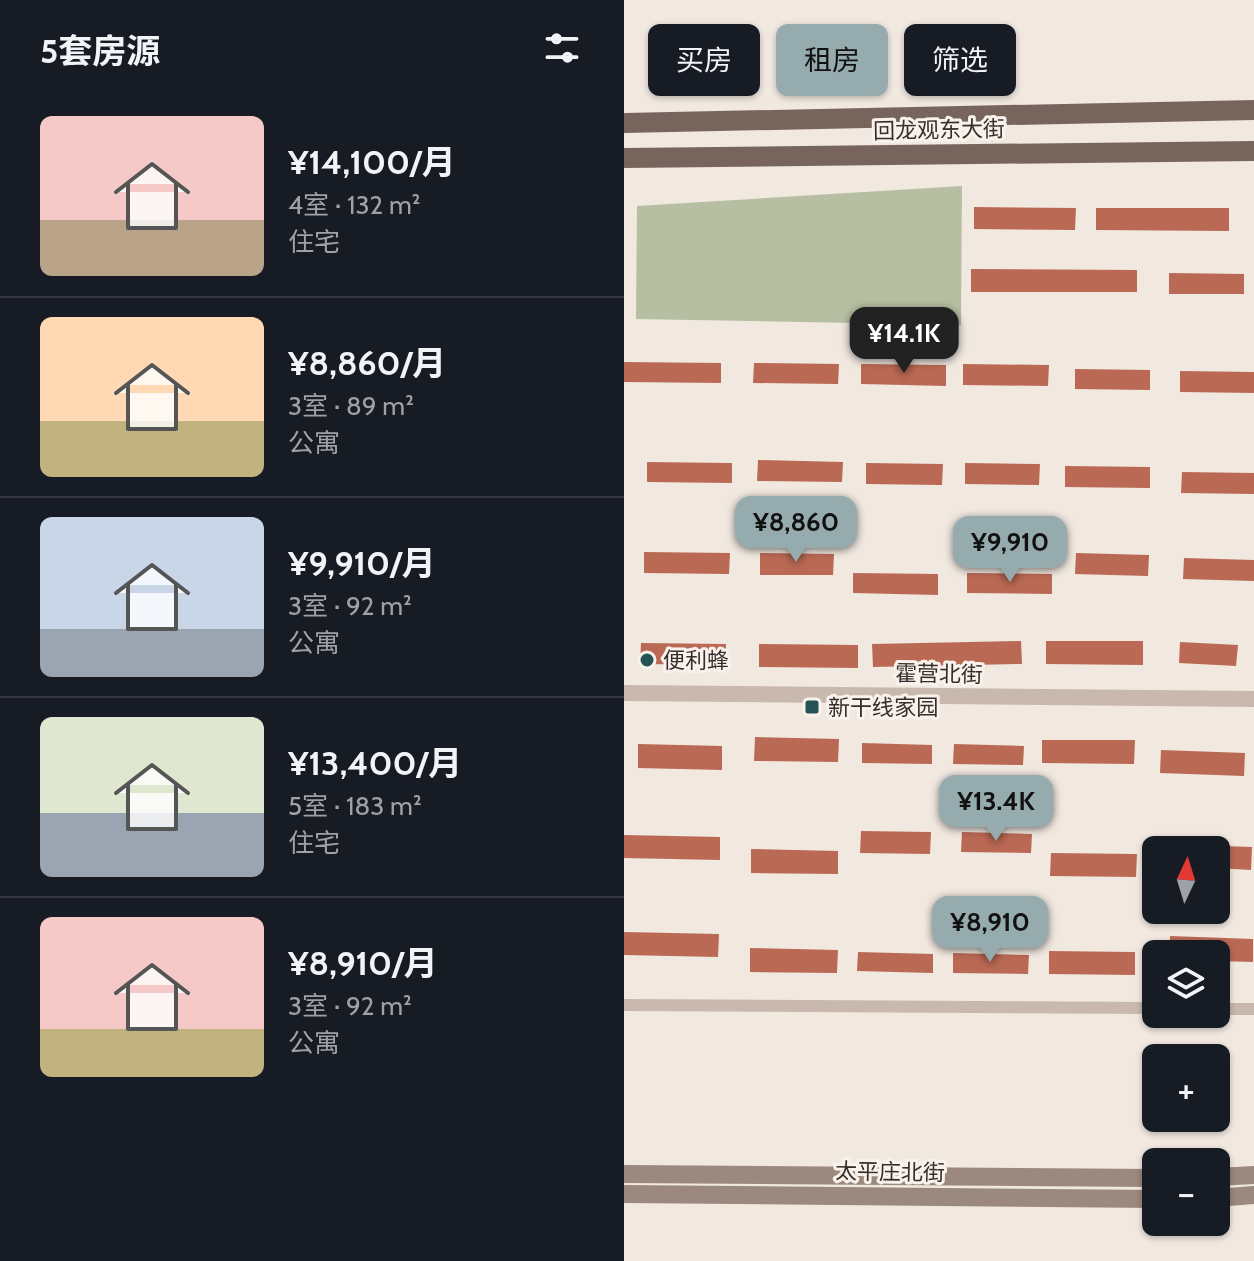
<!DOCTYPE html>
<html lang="zh">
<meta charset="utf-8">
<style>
body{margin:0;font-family:Cabin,"Noto Sans SC",sans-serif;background:#242831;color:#f1f3f6;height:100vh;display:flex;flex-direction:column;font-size:30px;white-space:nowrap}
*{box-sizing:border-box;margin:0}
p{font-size:26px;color:#9ea1a6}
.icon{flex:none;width:44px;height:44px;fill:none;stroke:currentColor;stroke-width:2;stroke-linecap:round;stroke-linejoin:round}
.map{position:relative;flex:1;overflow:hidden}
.side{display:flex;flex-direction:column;background:#171b24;width:624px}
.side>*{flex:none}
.banner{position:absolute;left:24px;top:24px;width:486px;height:72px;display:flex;gap:16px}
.needle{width:52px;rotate:4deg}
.controls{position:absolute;left:518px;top:836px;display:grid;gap:16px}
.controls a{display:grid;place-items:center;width:88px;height:88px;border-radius:12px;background:#171b24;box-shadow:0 2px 6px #0004;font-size:40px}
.price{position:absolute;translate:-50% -68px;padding:0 18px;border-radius:16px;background:#95abae;color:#111;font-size:26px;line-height:52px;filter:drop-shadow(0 2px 4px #0008)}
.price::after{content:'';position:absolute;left:50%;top:48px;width:24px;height:18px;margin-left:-12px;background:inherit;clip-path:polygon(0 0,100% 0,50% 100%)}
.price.current{background:#222;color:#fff}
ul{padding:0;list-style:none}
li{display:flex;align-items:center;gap:24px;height:200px;padding:0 40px}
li+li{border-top:2px solid #363941}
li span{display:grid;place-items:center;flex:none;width:224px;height:160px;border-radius:12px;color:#555}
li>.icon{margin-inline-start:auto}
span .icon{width:96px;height:96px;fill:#fffc;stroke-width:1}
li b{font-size:34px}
h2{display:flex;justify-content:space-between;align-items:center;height:96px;padding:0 40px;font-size:34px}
.pill{padding:0 28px;border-radius:12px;background:#171b24;box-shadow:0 2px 6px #0004;font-size:28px;line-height:72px}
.pill.current{background:#95abae;color:#111}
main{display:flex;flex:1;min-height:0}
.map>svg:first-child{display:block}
.green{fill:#b6bfa1}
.building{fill:#ba6954}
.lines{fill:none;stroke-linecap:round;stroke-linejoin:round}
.minor{stroke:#c8b8ad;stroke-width:12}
.tertiary{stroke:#c8b8ad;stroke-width:16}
.secondary{stroke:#9b887e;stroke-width:18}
.primary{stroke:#77655d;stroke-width:20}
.poi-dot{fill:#245355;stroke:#f9f2ec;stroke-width:3}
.labels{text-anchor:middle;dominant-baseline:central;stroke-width:6;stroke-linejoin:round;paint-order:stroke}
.street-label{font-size:22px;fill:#372e2b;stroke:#f9f2ec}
.poi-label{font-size:22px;fill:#372e2b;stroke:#f9f2ec;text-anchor:start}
</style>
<main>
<section class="side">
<h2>5套房源<svg class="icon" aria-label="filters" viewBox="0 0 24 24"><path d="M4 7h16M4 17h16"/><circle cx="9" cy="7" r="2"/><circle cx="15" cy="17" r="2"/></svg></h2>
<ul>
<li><span style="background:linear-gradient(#f6c9c9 65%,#b9a48a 0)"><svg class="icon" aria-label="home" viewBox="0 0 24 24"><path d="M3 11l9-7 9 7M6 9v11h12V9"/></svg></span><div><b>¥14,100/月</b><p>4室 · 132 m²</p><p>住宅</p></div></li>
<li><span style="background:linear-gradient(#ffd9b3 65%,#c2b280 0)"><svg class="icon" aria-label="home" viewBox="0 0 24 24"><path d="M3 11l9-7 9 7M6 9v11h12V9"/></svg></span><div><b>¥8,860/月</b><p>3室 · 89 m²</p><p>公寓</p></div></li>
<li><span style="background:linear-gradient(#c9d6e8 70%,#9aa5b1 0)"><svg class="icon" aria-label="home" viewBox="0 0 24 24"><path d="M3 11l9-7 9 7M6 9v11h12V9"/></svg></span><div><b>¥9,910/月</b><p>3室 · 92 m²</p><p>公寓</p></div></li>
<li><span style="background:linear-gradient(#dfe7d0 60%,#9aa5b1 0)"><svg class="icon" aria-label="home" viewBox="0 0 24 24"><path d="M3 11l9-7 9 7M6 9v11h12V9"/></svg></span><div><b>¥13,400/月</b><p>5室 · 183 m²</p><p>住宅</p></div></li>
<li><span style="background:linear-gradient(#f6c9c9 70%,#c2b280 0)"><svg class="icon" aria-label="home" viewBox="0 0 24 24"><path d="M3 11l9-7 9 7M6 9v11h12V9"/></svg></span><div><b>¥8,910/月</b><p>3室 · 92 m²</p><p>公寓</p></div></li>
</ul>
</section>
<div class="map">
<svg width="630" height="1261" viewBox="0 0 630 1261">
<rect width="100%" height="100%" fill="#f1e8e0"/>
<path class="green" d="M338,186L337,325L12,319L13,206Z"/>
<path class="building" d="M350,207L452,208L451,230L350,229Z
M472,208H605V231L472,230Z
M347,269L513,270V292H347Z
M545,273L620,274V294H545Z
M0,362L97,363V383L0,382Z
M130,363L215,364L214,384L129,383Z
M237,364L322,365V386L237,384Z
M339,364L425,365L424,386L339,385Z
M451,369L526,370V390L451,389Z
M556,371L630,372V393L556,392Z
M134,460L219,462L218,482L133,481Z
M23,462L108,463V483L23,482Z
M242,463L319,464L318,485L242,484Z
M341,463L416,464L415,485L341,484Z
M441,466L526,467V488L441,487Z
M558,472L630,473V494L557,493Z
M20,552L106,553L105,574L20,573Z
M136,553L210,554L209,575H136Z
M452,553L525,555L524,576L451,574Z
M560,558L630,560V581L559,579Z
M229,573L314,574V595L229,593Z
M343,573L428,574V594L343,593Z
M397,641L398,664L249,667L248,644Z
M422,641H519V665L422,664Z
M556,642L614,645L612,666L555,663Z
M17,643L102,644L101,665L16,664Z
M135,644L234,645V668L135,667Z
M131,737L215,739L214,762L130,761Z
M418,740H511L510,764L418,763Z
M238,743L308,745V764L238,763Z
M14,744L98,746V770L14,768Z
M330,744L400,746L399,765L329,764Z
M537,750L621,753L620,776L536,773Z
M237,831L307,832L306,854L236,853Z
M338,832L408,834L407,853L337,852Z
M0,835L96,837V860L0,858Z
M544,844L628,847L627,870L592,868V850H544Z
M127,849L214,851V874L127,873Z
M427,853L513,854L512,877L426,876Z
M0,932L95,934L94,957L0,955Z
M546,936L629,939V962L592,961V954H545Z
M126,948L214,950L213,973L126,972Z
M425,951L511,952V975L425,974Z
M234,952L309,954V973L233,971Z
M329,953L405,955L404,974L329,973Z"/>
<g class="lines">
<path class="minor" d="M0,1005L532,1008
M592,1009H630"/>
<path class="tertiary" d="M0,693L630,699"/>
<path class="secondary" d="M0,1174L532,1178
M592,1177L630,1175
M0,1194L532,1199
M592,1198L630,1195"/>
<path class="primary" d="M0,123L630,110
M0,158L630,151"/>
</g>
<g class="poi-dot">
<circle cx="23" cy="660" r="8"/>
<rect x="180" y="699" width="16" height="16" rx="4"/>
</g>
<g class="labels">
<g class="street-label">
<text transform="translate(315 130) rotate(-1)">回龙观东大街</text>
<text transform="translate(315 674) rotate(1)">霍营北街</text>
<text transform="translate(266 1172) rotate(1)">太平庄北街</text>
</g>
<g class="poi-label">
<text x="39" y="660">便利蜂</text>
<text x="204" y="707">新干线家园</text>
</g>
</g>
</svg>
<div class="controls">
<a><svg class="needle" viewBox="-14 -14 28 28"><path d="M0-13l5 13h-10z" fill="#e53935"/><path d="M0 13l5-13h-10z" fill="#9ea1a6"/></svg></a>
<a><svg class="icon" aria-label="layers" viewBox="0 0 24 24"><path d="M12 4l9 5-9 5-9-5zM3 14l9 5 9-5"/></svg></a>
<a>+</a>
<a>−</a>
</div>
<b class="price current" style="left:280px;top:375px">¥14.1K</b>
<b class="price" style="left:172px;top:564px">¥8,860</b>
<b class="price" style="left:386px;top:584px">¥9,910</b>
<b class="price" style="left:372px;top:843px">¥13.4K</b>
<b class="price" style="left:366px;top:964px">¥8,910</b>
<div class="banner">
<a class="pill">买房</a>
<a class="pill current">租房</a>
<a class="pill">筛选</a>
</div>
</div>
</main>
